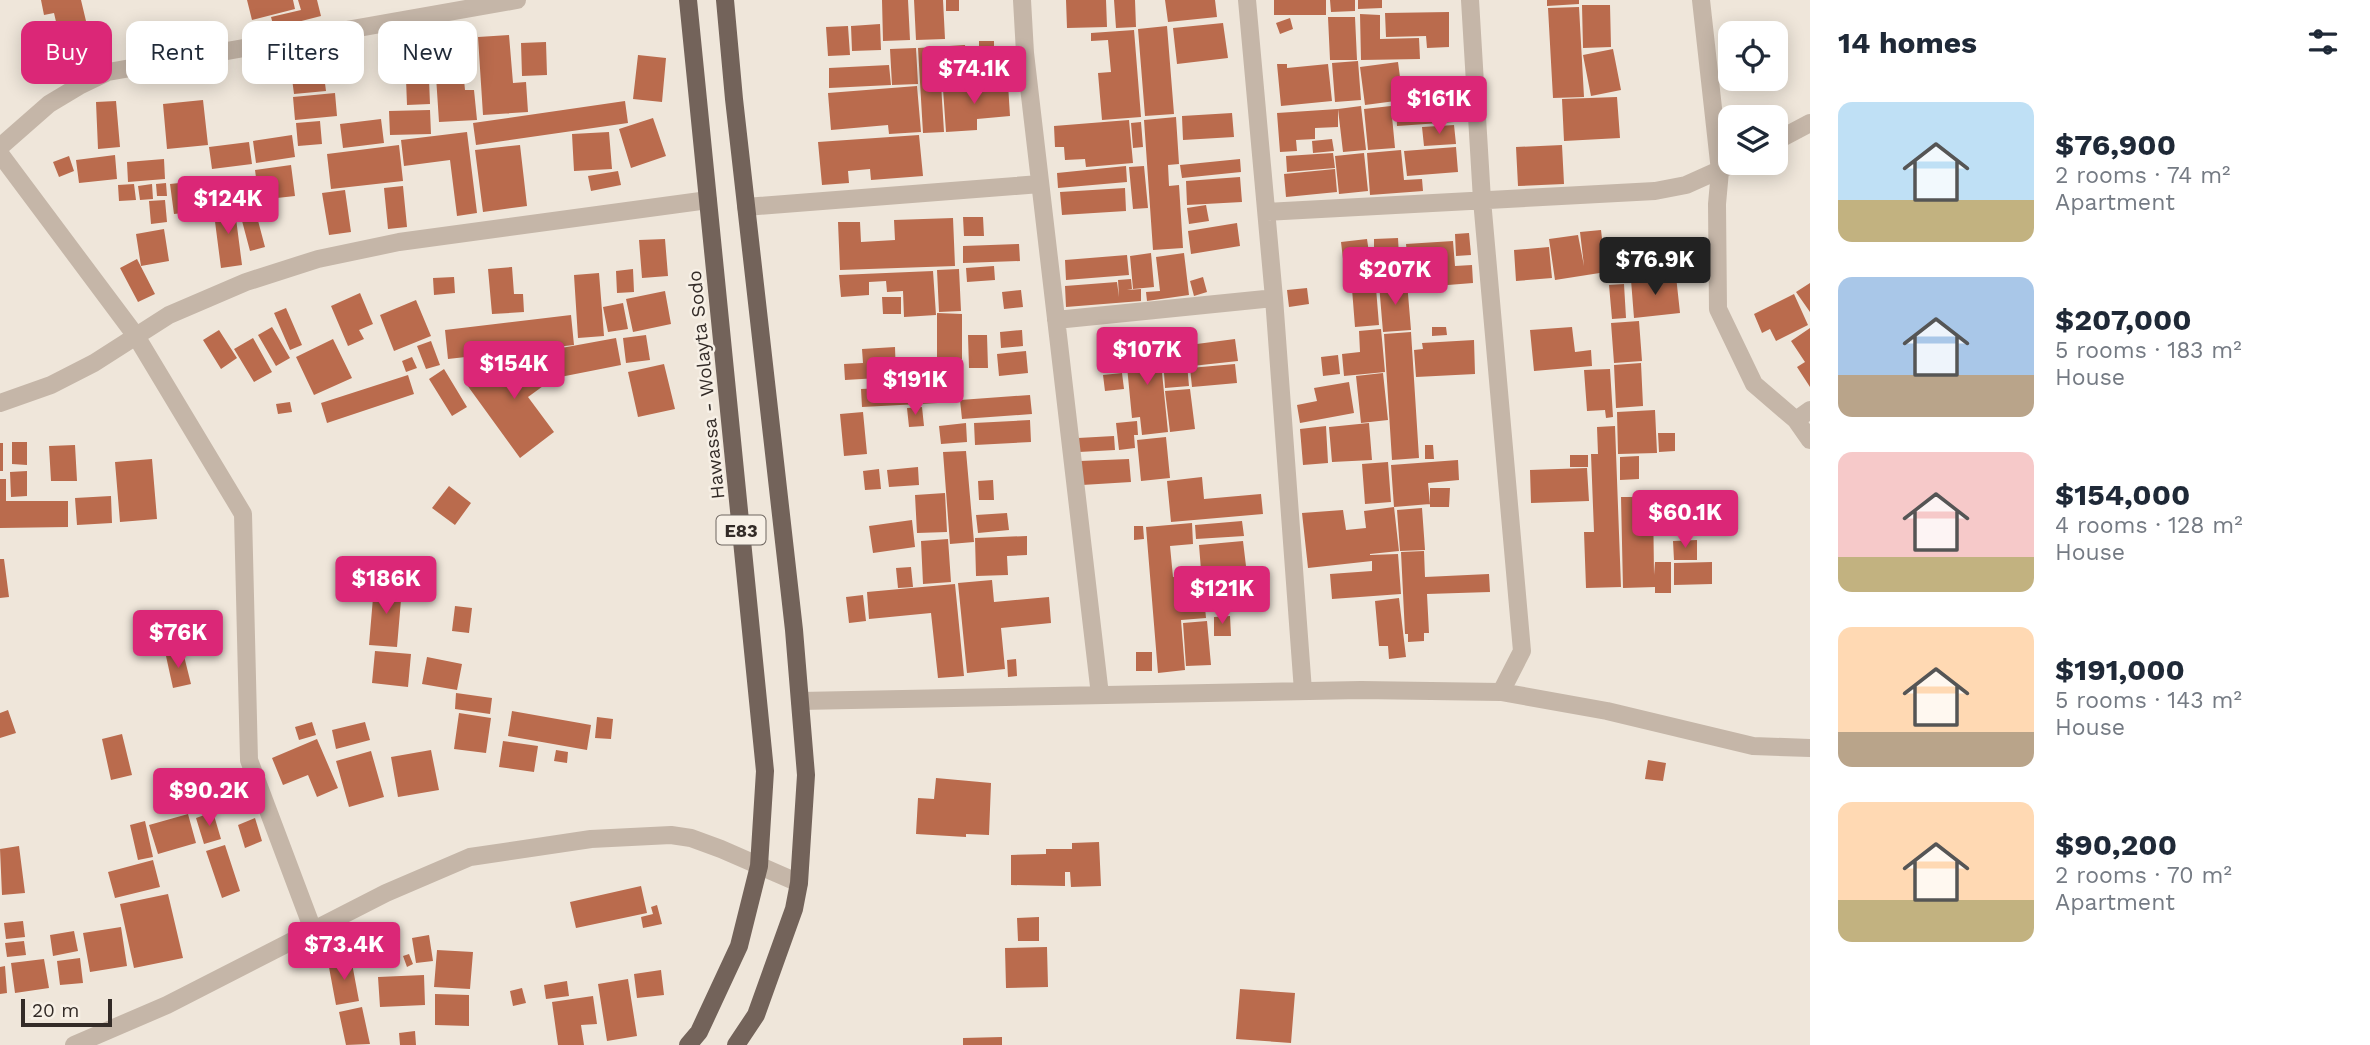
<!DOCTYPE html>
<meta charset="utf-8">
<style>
body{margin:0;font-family:"Work Sans",sans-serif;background:#f6f6f7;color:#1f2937;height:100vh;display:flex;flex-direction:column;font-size:26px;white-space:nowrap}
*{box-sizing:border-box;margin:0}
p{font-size:23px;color:#747a83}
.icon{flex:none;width:38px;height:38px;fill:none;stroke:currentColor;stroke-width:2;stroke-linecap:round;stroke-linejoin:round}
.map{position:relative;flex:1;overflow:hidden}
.details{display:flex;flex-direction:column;background:#fff;width:560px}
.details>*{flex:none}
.hud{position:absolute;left:21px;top:21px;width:665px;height:63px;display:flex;gap:14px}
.tools{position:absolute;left:1718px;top:21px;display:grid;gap:14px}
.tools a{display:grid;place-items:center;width:70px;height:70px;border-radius:14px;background:#fff;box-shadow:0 4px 18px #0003;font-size:35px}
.scale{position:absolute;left:21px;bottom:18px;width:91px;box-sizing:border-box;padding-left:7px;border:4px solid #332b27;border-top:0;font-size:19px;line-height:24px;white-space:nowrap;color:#332b27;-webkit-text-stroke:5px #f7f0e6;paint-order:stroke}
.price{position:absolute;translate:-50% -60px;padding:0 16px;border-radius:7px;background:#db2777;color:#fff;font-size:23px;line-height:46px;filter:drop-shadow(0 2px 4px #0008)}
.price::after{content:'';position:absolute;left:50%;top:42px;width:21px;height:16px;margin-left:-10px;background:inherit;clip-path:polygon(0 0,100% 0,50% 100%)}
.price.on{background:#222;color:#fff}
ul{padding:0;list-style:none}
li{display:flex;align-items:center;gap:21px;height:175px;padding:0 28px}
li span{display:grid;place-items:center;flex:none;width:196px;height:140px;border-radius:14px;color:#555}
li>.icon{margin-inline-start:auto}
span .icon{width:84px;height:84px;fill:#fffc;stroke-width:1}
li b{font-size:30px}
h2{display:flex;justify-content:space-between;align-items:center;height:84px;padding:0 28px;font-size:30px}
.tag{padding:0 24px;border-radius:14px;background:#fff;box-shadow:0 4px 18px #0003;font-size:24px;line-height:63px}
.tag.on{background:#db2777;color:#fff}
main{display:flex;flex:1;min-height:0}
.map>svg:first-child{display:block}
.building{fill:#ba6b4d}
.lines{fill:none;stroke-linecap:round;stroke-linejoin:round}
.street{stroke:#c5b6a8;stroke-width:18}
.primary{stroke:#73635a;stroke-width:18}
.labels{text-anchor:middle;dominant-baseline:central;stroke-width:5;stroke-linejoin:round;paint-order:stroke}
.shield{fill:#f7f0e6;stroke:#6e6660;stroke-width:2}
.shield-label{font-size:18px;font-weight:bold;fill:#332b27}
.street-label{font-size:19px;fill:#332b27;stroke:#f7f0e6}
</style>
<main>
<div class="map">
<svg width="1810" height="1045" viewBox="0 0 1810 1045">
<rect width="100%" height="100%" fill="#efe6da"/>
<path class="building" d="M41,0H81L86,21L57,26L54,13L44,15Z
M247,0H293L295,9L252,20Z
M298,0H317L321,16L274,28L271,17L301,10Z
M882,0H908L910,40L883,41Z
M914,0H943L945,39L916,40Z
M946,0H959V11H946Z
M1066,0H1106L1107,27L1067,28Z
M1114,0H1135L1136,27L1116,28Z
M1165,0H1215L1217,17L1168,22Z
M1274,0H1326V15H1274Z
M1330,0H1355V11L1331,12Z
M1358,0H1382V8L1358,9Z
M1547,0H1579V4L1547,6Z
M1582,5H1610L1611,47L1583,48Z
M1579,7L1584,97L1553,98L1548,8Z
M1449,12V47L1427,48L1426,36L1386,37L1385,13Z
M1360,14L1380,15V39L1419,38L1420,59L1361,60Z
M1328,17H1355L1357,60H1330Z
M1290,18L1293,29L1280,34L1276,23Z
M1223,23L1228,58L1177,64L1173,28Z
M880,24L881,50L852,51L851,26Z
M848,26L850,55L828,56L826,27Z
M1167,26L1174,114L1145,116L1138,29Z
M1134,30L1141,117L1102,120L1098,73L1111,72L1108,40L1091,41V33Z
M509,35L513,83L526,82L528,112L483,115L478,37Z
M435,39L465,40V54L434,52Z
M979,41H994V52H979Z
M546,42L547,75L522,76L521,43Z
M965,45L967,67L946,68V84H941L944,132L923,133L918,48Z
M916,48L918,84L892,85L890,49Z
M1613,49L1621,90L1591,96L1583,55Z
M638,55L666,58L662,102L633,99Z
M462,59L465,90H474L477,120L439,122L435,61Z
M1358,61L1361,100L1335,102L1332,63Z
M1398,62L1403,100L1365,105L1360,67Z
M353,63L354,80L333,81L332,64Z
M1277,64H1287V68L1328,64L1332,101L1281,106Z
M889,65L891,85L829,88V68Z
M323,68L326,91L294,94L291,71Z
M406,79H429L430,104L407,105Z
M1008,84L1010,116L977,119V130L946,132L943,89Z
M1450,85L1451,98L1437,99L1436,86Z
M917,86L921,132L889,134L888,125L831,130L828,93Z
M335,93L337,116L295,120L293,97Z
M1617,97L1620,138L1564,141L1562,99Z
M203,100L208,145L167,149L163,104Z
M116,101L120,147L98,149L96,102Z
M625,101L628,123L476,145L473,123Z
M1453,101L1454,122L1397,126L1396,105Z
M1361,106L1366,150L1343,152L1338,109Z
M1391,106L1395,148L1368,150L1364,109Z
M1338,109V127L1315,128V139L1296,140L1297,151L1280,152L1277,113Z
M430,110L431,134L390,135L389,111Z
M1232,113L1234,137L1183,140L1182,116Z
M1176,117L1179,164L1168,165L1169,186L1179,185L1183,248L1153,250L1144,120Z
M653,118L666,156L631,168L619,129Z
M381,119L384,143L343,148L340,124Z
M1129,120L1133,163L1086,167L1085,159L1065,160L1064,147H1055L1054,126Z
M320,121L322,144L298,146L296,123Z
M1141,122L1143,147L1133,148L1131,123Z
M1454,125L1456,144L1424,146L1422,127Z
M467,132L477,213L457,216L450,160L404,166L401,140Z
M609,132L612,169L574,171L572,134Z
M292,135L295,157L256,163L253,141Z
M919,135L923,176L871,180L870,169L848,171L849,183L822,185L818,142Z
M1332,139L1334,151L1313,153L1312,141Z
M249,142L252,164L212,169L209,147Z
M399,145L403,181L331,189L327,154Z
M520,145L527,206L483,212L475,150Z
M1562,145L1564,184L1518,186L1516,147Z
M1456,147L1458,172L1407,176L1404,151Z
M1401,150L1404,180L1422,179L1423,191L1370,195L1367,153Z
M1333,153L1335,168L1287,172L1286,156Z
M1364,153L1368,191L1339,194L1335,156Z
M115,155L117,179L79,183L76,160Z
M69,156L74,171L59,177L53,162Z
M164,159L165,179L128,182L127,162Z
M1240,159L1241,172L1182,178L1180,165Z
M291,165L295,196L259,200L255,170Z
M1126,166L1127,182L1058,188L1057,173Z
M1144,166L1148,208L1133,209L1129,167Z
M1335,169L1337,192L1286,197L1284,174Z
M618,171L621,185L591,191L588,176Z
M1240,177L1242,202L1187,205L1186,181Z
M207,180L211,210L174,214L170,184Z
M166,183L167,196H157L156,184Z
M134,184L136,200L119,201L118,185Z
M152,184L153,199L140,200L138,186Z
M403,186L407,227L388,229L384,188Z
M1125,188L1126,211L1062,215L1060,192Z
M345,190L351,232L329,235L322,193Z
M252,198L265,247L250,251L237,202Z
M165,200L167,222L151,224L149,201Z
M234,203L242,265L221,268L213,206Z
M1206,205L1209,221L1189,224L1187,208Z
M963,217H983L984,236H964Z
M953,218L955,266L840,270L838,222H860L861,242L895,240L894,220Z
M1237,223L1240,246L1191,254L1188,231Z
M164,229L169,261L141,266L136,234Z
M1601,230L1606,272L1555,280L1549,239L1578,235L1584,266L1580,232Z
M1469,233L1471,255L1456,256L1455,234Z
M1398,238L1399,256H1374V239Z
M665,239L668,276L642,278L639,240Z
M1367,239L1373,280L1346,284L1341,242Z
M1453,241L1455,266L1472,265L1473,283L1410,288L1406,244Z
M1019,244L1020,261L963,263V246Z
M1549,247L1552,278L1516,281L1514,250Z
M1151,253L1154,287L1133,289L1130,256Z
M1184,253L1189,295L1147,301L1146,292L1160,291L1156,257Z
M1127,255L1129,275L1066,280L1065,260Z
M137,259L155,294L138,302L120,268Z
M1391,260H1399V277L1376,278L1375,267L1391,266Z
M994,266L995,280L967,282L966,268Z
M512,267L514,294H523L524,312L492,314L488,269Z
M633,269L634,292L617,293L616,271Z
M959,269L961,311L939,312L937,270Z
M933,271L936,315L904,317L903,291L887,292L886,281L869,282V295L841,297L839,275Z
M599,273L604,336L578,338L574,275Z
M1676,276L1680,313L1634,318L1631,280Z
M454,277L455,293L434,295L433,278Z
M1203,277L1207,292L1194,296L1190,281Z
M1131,279L1132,289L1127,290L1141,289V301L1066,307L1065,286L1117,282L1119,297L1118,280Z
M1407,282L1411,330L1383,332L1379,284Z
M1810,283V312L1796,292Z
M1624,284L1626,318L1612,319L1609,285Z
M1307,288L1309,304L1289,307L1287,290Z
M1376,288L1379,325L1355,327L1352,289Z
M1021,290L1023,307L1004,309L1002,292Z
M665,291L671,324L633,332L626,299Z
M360,293L373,324L359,330L364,339L348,346L331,306Z
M1794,294L1808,325L1776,341L1770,329L1762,333L1754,314Z
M882,297H901V314H883Z
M416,300L431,336L394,351L380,315Z
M623,303L628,329L608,332L603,307Z
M286,308L302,345L290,350L274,313Z
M937,313L962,314V359H937Z
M571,315L574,345L448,359L445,330Z
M1639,321L1642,361L1614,363L1611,323Z
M272,327L290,358L276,366L258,335Z
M1432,327H1446L1447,335L1432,336Z
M1572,327L1575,352L1591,350L1592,366L1534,371L1530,330Z
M1810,328V387L1797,367L1805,362L1791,341Z
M1381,329L1385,372L1344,376L1342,354L1360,352L1359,331Z
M219,330L237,358L221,369L203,340Z
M1022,330L1023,346L1001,348L1000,332Z
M1411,332L1419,458L1392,460L1384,334Z
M646,335L650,360L626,363L623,338Z
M968,335H987L988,368H969Z
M253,338L272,372L254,382L234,349Z
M616,338L621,365L550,379L545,351Z
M333,339L352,378L314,395L296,357Z
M1235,339L1238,361L1192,366L1189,345Z
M1474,340L1475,374L1416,377L1414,350L1423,349L1422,343Z
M431,341L440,365L426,369L417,346Z
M1185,342L1189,386L1165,388L1162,343Z
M1159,343L1168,432L1142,435L1140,417L1132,418L1125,346Z
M895,347L896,377L845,380L844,364L863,363L862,349Z
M1026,351L1028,373L999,376L997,354Z
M528,352L550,381L528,397L554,432L520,458L467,385L493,367Z
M1338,355L1340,374L1323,376L1321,357Z
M412,357L417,368L406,372L402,361Z
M936,357L938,403L862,407L861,389L906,387L905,358Z
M939,363H961L962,397L940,398Z
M1641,363L1643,406L1616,408L1614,365Z
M664,364L675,409L638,417L628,372Z
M1235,364L1237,383L1192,387L1190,368Z
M444,369L467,407L452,416L429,379Z
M1610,369L1613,417L1606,418L1605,410L1587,411L1584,370Z
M1122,373L1124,389L1105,391L1103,375Z
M1383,373L1388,420L1361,423L1356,376Z
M408,375L414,394L327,423L321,403Z
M1349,382L1354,413L1300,423L1297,405L1317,401L1314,388Z
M1190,389L1195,429L1170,432L1165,391Z
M1030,395L1032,414L962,419L960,400Z
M290,402L292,412L278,414L276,404Z
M922,407L924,426L909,427L907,408Z
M1655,410L1657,453L1618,454L1617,412Z
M863,412L867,454L844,456L840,414Z
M1030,420L1031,442L975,445L974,423Z
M1137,421L1138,435H1134L1135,448L1119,450L1116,423Z
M966,423L967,442L941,444L939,426Z
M1369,423L1372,460L1332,462L1329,427Z
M1326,426L1328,463L1303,465L1300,429Z
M1615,426L1621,587L1586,588L1584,532H1594L1591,454H1598L1597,427Z
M1658,433H1675V451L1659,452Z
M1114,436L1115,450L1079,452L1078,438Z
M1166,437L1170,478L1141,481L1137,440Z
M12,442H27V465L12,464Z
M0,443H3V471H0Z
M75,445L77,481H51L49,446Z
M1425,445H1433L1434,459H1425Z
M966,451L974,542L950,544L943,452Z
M1570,455H1588V467H1570Z
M1639,456V479L1620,480V457Z
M152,459L157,519L120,522L115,462Z
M1129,459L1131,482L1082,485L1080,461Z
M1458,460L1459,480L1428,483L1430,504L1394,507L1391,465Z
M1388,462L1391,502L1365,504L1362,464Z
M918,467L919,485L889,487L887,470Z
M1587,468L1589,501L1531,503L1530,470Z
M879,469L881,489L865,490L863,471Z
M27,471V496L11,497L10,472Z
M1202,477L1204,499L1261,494L1263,514L1171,522L1167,481Z
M0,479H6V501H68V527L0,528Z
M993,480L994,500H979L978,481Z
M449,486L471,503L455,525L432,508Z
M1430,488H1450L1449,507H1430Z
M945,493L947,532L917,533L915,495Z
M111,496L112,523L77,525L75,498Z
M1621,497H1653L1654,575L1655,562H1671V593H1655V587L1623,588Z
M1394,507L1399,551L1370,554V555L1398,554L1401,594L1332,599L1330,574L1372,571V561L1308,568L1302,513L1343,510L1346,530L1366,528L1364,511Z
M1422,508L1425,550L1400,551L1397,510Z
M1007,513L1009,530L978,533L976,515Z
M912,520L915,547L873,553L869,526Z
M1242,521L1244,536L1196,539L1195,525Z
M1192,523L1193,544L1170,546L1173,577L1202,575L1206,618L1181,620L1185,670L1158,673L1146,527Z
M1134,526H1143L1144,539L1134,540Z
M1027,536V555L1007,556L1008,575L976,576L975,538Z
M948,539L951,582L923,584L921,541Z
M1697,540V560H1674L1673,541Z
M1243,541L1246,566L1201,570L1199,545Z
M1424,551L1425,577L1489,574L1490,592L1427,594L1429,633H1424V641L1408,642V634H1405L1401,552Z
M0,559H4L9,597L0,598Z
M1712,562V584L1674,585V563Z
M911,567L913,587L898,588L896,568Z
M1235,570L1237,583L1209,587L1208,573Z
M992,580L994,602L1049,597L1051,623L1001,628L1005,669L967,673L958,583Z
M955,584L964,676L938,678L931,613L869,619L867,592Z
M374,586L402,588L397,647L369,645Z
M863,595L866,621L849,623L846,597Z
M1399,598L1406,657L1389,659L1388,646H1379L1375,601Z
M455,606L472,608L469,633L452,631Z
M1230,616L1231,636H1214V617Z
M1207,621L1211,665L1186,666L1183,623Z
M375,651L411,654L408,687L372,683Z
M183,652L191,684L173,688L166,656Z
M1136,652H1152V671H1136Z
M427,657L462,664L457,690L422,684Z
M1016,659L1017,676L1008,677L1007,660Z
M456,693L492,698L490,714L455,709Z
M8,710L16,733L0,738V713Z
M512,711L591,725L587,750L508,736Z
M459,713L491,718L486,753L454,749Z
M597,717L613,719L611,739L595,738Z
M312,722L316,735L299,740L295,727Z
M365,722L370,740L336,749L332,730Z
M122,734L132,775L111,780L102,739Z
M317,739L338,788L317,797L308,775L283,785L272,758Z
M503,741L538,746L534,772L499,767Z
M431,750L439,790L398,797L391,757Z
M556,750L568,752L567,763L554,761Z
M371,751L384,797L349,807L336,761Z
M1648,760L1666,763L1663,781L1645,779Z
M228,778L236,800L192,814L185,791Z
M936,778L991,783L989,835L966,834V837L916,834L918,798L934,799Z
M213,812L221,839L204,844L196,818Z
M188,814L196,843L158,854L149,825Z
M255,818L262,841L245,848L238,825Z
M145,821L153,857L138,860L130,825Z
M1099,842L1101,886L1071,887L1070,872H1065V886L1011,885V855L1046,854V849H1072V843Z
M225,845L240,891L222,898L206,851Z
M19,846L25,893L2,895L0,849Z
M153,860L160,887L115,898L108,872Z
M641,886L647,913L576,928L570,902Z
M168,894L183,958L134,968L120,904Z
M657,905L662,924L643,928L641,917L653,914L651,907Z
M1039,917V941H1018L1017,918Z
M23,921L25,937L6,939L4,923Z
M121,927L127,966L90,972L83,933Z
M74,931L78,951L53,956L50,935Z
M429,935L433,961L416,963L412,938Z
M24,941L26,955L7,957L5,943Z
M1047,947L1048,987L1006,988L1005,948Z
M437,950L473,952L470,989L434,987Z
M409,954L413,964L407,967L403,956Z
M80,958L83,983L60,985L57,961Z
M351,958L359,1001L336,1005L328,962Z
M44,959L49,988L15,993L11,963Z
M5,966L7,993L0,994V967Z
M661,970L664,995L637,998L634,974Z
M424,975L425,1005L380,1007L378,977Z
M628,979L637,1036L607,1041L598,984Z
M567,981L569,996L546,999L544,985Z
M522,988L526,1003L513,1006L510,991Z
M1240,989L1295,993L1291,1043L1236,1039Z
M435,994L469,995V1026L435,1025Z
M593,996L597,1024L581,1025L584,1045H558L552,1002Z
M362,1007L370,1044L346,1045L339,1012Z
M415,1031L416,1045H400L399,1033Z
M1002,1037V1045H963V1038Z"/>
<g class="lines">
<path class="street" d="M1022,0L1025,53L1100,695
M1247,0L1274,298L1303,691
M1470,0L1482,200L1522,651L1501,692
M1701,0L1720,171L1717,204L1718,309L1754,384L1796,420L1810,410
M1776,141L1810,123
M0,147L49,104L79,86L108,72L517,0
M0,154L136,336L243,514L249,760L313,930
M746,207L1040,184
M1267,212L1655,191L1686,185L1735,163
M1056,320L1274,298
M0,403L51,385L94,363L169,315L246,282L318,259L399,242L708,200
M1796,420L1810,440
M800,701L1361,690L1501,692L1607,711L1753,746L1810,748
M74,1045L167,1005L386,893L470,857L591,839L671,835L691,838L721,849L799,883"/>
<path class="primary" d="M725,0L734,99L794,630L806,775L799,883L794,909L756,1015L736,1045
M688,1045L699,1032L739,946L759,866L765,771L688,0"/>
</g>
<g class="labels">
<rect class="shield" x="716.5" y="515.5" width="49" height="29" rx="5"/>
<g class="shield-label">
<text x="741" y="530">E83</text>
</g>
<g class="street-label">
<text transform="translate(706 385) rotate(-96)">Hawassa - Wolayta Sodo</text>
</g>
</g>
</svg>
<div class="tools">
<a><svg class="icon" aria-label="locate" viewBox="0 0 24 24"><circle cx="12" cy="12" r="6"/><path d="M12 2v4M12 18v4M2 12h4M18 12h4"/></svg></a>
<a><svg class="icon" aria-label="layers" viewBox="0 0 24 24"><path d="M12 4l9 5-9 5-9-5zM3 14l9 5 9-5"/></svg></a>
</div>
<div class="scale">20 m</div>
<b class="price" style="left:974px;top:106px">$74.1K</b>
<b class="price" style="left:1439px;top:136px">$161K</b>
<b class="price" style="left:228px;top:236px">$124K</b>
<b class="price on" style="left:1655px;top:297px">$76.9K</b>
<b class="price" style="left:1395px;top:307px">$207K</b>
<b class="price" style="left:1147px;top:387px">$107K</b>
<b class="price" style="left:514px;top:401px">$154K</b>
<b class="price" style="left:915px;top:417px">$191K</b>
<b class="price" style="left:1685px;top:550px">$60.1K</b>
<b class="price" style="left:386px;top:616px">$186K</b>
<b class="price" style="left:1222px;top:626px">$121K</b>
<b class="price" style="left:178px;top:670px">$76K</b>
<b class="price" style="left:209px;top:828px">$90.2K</b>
<b class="price" style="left:344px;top:982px">$73.4K</b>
<div class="hud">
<a class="tag on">Buy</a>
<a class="tag">Rent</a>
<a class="tag">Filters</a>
<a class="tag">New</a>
</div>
</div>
<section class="details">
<h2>14 homes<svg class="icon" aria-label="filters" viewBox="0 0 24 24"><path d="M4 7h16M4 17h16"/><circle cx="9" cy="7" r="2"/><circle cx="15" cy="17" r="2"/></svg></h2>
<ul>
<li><span style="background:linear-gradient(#bfe0f5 70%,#c2b280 0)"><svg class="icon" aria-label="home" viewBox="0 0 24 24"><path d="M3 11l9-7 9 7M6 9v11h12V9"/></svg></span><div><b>$76,900</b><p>2 rooms · 74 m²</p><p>Apartment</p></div></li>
<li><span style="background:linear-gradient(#a9c7e8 70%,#b9a48a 0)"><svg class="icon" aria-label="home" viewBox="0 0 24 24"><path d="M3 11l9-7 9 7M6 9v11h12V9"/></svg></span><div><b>$207,000</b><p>5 rooms · 183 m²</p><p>House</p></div></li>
<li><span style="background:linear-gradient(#f6c9c9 75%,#c2b280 0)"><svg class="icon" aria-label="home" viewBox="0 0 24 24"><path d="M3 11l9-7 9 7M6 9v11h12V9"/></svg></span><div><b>$154,000</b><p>4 rooms · 128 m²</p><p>House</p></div></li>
<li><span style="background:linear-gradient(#ffd9b3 75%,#b9a48a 0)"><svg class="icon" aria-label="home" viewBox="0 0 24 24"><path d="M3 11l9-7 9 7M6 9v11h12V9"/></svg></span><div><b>$191,000</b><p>5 rooms · 143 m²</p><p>House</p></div></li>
<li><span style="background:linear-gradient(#ffd9b3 70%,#c2b280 0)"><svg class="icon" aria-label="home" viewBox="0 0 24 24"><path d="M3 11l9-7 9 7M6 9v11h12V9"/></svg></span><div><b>$90,200</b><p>2 rooms · 70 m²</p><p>Apartment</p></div></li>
</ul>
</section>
</main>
